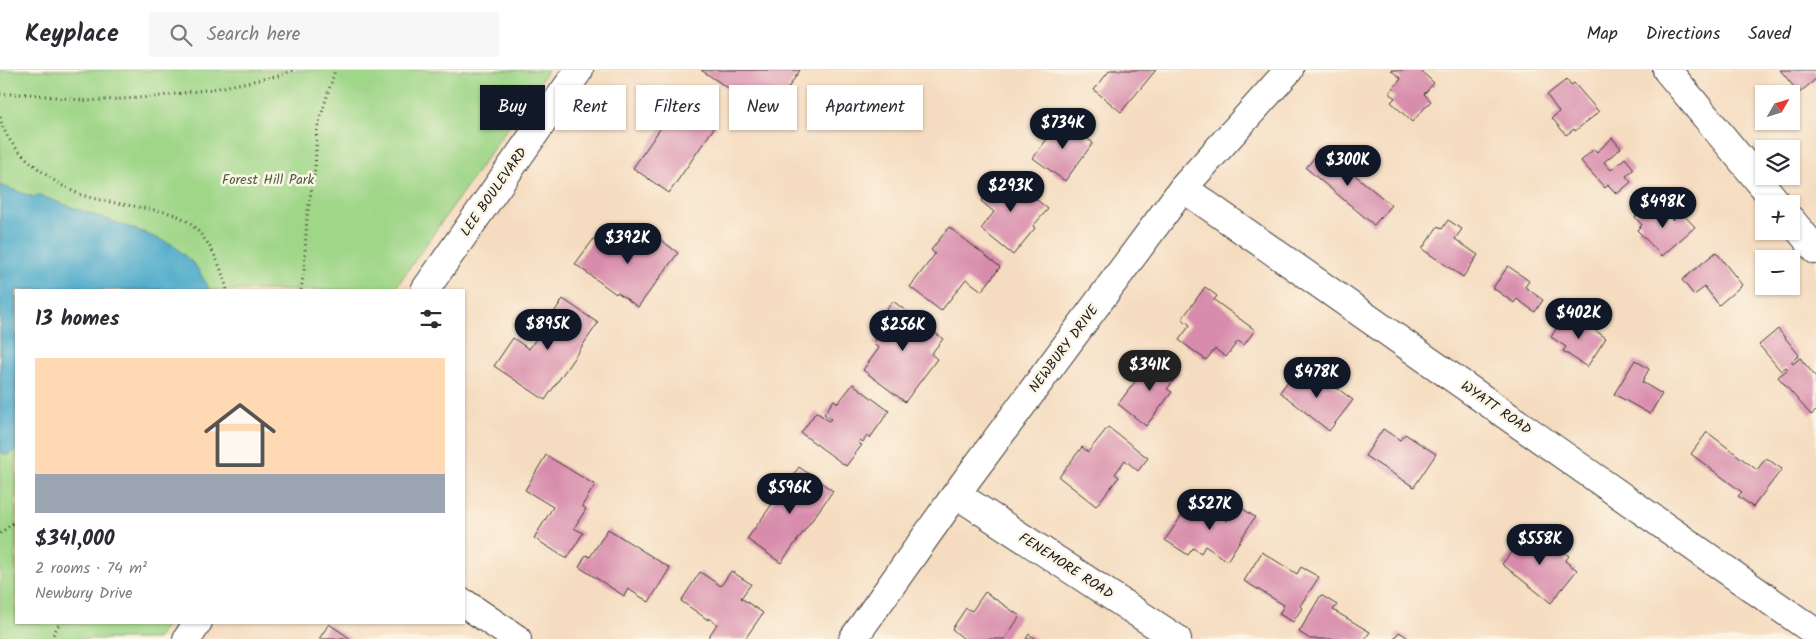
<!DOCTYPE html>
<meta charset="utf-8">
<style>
body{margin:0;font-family:Kalam,sans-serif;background:#f7f7f7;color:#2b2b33;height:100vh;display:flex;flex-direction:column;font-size:19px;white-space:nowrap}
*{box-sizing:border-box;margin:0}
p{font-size:16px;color:#7c7c81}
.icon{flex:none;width:28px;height:28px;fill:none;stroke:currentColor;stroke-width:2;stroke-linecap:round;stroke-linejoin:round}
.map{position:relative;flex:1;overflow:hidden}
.side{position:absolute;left:15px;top:219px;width:450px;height:335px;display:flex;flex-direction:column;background:#fff;border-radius:0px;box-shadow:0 1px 4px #0004}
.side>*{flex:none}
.hud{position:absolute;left:480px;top:15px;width:475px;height:45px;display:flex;gap:10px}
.needle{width:32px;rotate:51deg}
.controls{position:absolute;left:1755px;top:15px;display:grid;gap:10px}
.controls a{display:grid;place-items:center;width:45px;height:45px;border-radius:0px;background:#fff;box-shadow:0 1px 4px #0004;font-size:25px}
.price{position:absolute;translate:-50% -42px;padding:0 11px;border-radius:18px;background:#111827;color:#fff;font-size:16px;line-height:32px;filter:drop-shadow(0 1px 2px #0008)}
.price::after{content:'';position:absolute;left:50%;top:30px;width:15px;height:11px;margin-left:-8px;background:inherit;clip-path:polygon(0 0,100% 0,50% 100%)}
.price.selected{background:#222;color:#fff}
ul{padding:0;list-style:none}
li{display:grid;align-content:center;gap:10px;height:265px;padding:0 20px}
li+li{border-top:1px solid #e1e1e2}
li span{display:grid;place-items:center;height:155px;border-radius:0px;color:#555}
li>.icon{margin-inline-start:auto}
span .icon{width:90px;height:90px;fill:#fffc;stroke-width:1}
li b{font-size:21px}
h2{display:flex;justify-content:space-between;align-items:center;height:60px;padding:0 20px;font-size:21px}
.pill{padding:0 18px;border-radius:0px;background:#fff;box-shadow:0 1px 4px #0004;font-size:18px;line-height:45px}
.pill.selected{background:#111827;color:#fff}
header{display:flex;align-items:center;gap:30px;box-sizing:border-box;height:70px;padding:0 25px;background:#fff;border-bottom:1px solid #e1e1e2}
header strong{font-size:24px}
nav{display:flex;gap:28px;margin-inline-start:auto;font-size:18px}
.search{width:350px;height:45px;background:#f7f7f7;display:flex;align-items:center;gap:12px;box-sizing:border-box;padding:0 18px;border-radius:0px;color:#7c7c81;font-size:19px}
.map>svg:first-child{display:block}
.green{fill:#9fd688;stroke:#5e7952}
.water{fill:#4caacb;stroke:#346374}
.building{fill:#d88cac}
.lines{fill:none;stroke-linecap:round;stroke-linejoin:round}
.minor-casing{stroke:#3d3935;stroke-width:30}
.tertiary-casing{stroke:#3d3935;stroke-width:30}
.path{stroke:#3d3935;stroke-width:3;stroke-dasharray:1 4;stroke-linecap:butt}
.minor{stroke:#fff;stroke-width:28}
.tertiary{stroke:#fff;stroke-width:28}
.labels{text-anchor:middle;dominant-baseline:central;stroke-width:5;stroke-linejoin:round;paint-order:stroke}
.park-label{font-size:14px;fill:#4a5d42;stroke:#fcf5e5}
.street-label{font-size:14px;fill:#1c1c1c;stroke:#fcf5e5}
</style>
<header>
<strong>Keyplace</strong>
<div class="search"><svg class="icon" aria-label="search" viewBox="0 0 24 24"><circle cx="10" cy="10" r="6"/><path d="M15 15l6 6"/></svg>Search here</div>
<nav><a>Map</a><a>Directions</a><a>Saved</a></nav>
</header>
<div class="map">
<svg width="1816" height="569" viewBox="0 0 1816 569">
<rect width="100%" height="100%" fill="#fcf5e5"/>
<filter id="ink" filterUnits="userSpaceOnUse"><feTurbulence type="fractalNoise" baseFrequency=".02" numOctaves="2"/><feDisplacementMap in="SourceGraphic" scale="10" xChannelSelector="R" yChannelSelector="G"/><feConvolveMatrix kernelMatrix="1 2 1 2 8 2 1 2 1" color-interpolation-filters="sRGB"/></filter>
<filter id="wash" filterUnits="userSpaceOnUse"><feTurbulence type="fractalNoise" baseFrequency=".0096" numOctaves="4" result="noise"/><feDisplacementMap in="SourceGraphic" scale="20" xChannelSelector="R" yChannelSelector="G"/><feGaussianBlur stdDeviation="1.12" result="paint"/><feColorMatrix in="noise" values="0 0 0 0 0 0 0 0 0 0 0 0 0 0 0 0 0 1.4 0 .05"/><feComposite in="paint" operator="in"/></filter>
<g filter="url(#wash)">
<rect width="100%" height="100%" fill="#f5dcc0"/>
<path class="green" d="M0,0H548L394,220H16V552L168,553L157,569H0Z"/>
<path class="water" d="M0,115L34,127L38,125L140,161L173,175L196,196L210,220H16V381L7,385L0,382Z"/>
<g id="blocks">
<path class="building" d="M701,0H800L788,18L791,20L773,48Z
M1110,0H1156L1121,42L1094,20Z
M1391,0H1420L1434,13L1424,24L1431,31L1412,52L1391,32L1395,28L1389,23L1401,9Z
M1780,0H1816V9L1799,23Z
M1567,9L1571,15L1574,13L1599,42L1575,61L1574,59L1566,65L1552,48L1559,42L1547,25Z
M680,30L716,55L669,123L633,98Z
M1062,49L1093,73L1065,111L1033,88Z
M1612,68L1621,78L1604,92L1611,100L1625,88L1634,99L1626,106L1631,112L1617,124L1608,115L1605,118L1581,91L1594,79L1597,82Z
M1322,78L1391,135L1374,155L1306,98Z
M1004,102L1048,139L1033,156L1035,158L1013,185L981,159L994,142L981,131Z
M1648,135L1656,143L1661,137L1673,150L1681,142L1695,157L1662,186L1637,160L1642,155L1635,147Z
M1448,150L1462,159L1455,169L1478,185L1463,207L1422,179L1438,156L1442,159Z
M644,157L678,183L638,237L617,222L616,224L575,194L599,162L625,182Z
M949,157L1000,197L982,221L966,209L941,241L910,217L935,184L931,180Z
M1716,182L1742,215L1719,235L1705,217L1694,225L1682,210Z
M1508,196L1529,211L1525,217L1543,230L1535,242L1517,229L1514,233L1493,218Z
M1205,217L1217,226L1214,230L1255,260L1244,275L1238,271L1226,287L1215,279L1206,290L1179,270L1190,255L1182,249Z
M563,229L598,253L545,330L494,296L513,268L529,279Z
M893,231L943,269L931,284L937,289L905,332L863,300L879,278L873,274L881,262L887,267L892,261L878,251Z
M1565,245L1581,256L1583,252L1606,268L1587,297L1563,281L1566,277L1551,267Z
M1778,259L1799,285L1791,292L1793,294L1800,288L1816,307V341L1811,345L1778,307L1788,299L1786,297L1781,301L1759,275Z
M1163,288L1180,302L1167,319L1172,322L1146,356L1118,334L1144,300L1150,305Z
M1635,290L1649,299L1642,312L1662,324L1650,344L1614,324Z
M1297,299L1316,314L1322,307L1353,330L1329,361L1280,322Z
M853,314L889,341L870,368L867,366L863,372L860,370L858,373L862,375L846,396L801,363L816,342L829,351L831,349L824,344L834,330L838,333Z
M1108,357L1148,388L1138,401L1125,390L1115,404L1119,407L1096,436L1059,407L1082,377L1088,382Z
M1383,359L1400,370L1405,364L1436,384L1414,417L1365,386Z
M1707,362L1757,400L1766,388L1782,399L1753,437L1738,426L1742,422L1691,384Z
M546,385L595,415L582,436L586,439L574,458L583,463L567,489L534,468L553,437L525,420Z
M799,397L833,421L781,493L747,469Z
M1195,430L1227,451L1237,435L1255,447L1227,491L1205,476L1201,483L1193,478L1188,485L1165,470L1186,439L1188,441Z
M608,459L670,498L649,532L628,519L624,526L579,497L586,485L590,487Z
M1527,462L1544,474L1548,469L1569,486L1565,491L1577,500L1551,533L1502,494Z
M1262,482L1297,504L1301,497L1319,507L1300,536L1302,538L1293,552L1279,544L1284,535L1244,511Z
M731,501L751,514L741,528L763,543L745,569H707L717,554L708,548V550L681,531L700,502L721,516Z
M985,522L1020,546L1005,569H964L952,559L966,538L972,541Z
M1321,525L1337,535L1333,540L1370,562L1365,569H1310L1299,562Z
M329,554L351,569H319Z
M1399,562L1410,569H1394Z
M1029,564L1036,569H1026Z"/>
</g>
</g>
<g filter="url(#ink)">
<use href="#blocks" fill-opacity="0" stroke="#3d3935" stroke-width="1"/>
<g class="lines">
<g class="minor-casing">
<path id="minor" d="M1667,0L1778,134
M1183,118L1809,558
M1791,150L1816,180
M956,424L1177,569
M464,533L517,569
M853,569L956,424L1183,118L1289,0"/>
</g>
<g class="tertiary-casing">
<path id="tertiary" d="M425,220L579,0
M187,569L198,552"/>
</g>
<path class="path" d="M0,24H29L88,31L153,27L213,19L278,6L293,0
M0,47C4,66 14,77 28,90C43,103 62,118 82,125C99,131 119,133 138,137C151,140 170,141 182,148C206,162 221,193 227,220
M301,220L304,200L307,146L315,99L317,59L335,0
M0,463L16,451
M51,569L60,552"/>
<use href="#minor" class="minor"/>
<use href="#tertiary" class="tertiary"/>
</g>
</g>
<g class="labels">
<g class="park-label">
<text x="268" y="110">Forest Hill Park</text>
</g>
<g class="street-label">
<text transform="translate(494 122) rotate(-55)">LEE BOULEVARD</text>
<text transform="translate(1064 279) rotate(-53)">NEWBURY DRIVE</text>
<text transform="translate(1496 338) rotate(35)">WYATT ROAD</text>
<text transform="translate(1066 496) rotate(33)">FENEMORE ROAD</text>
</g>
</g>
</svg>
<div class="controls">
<a><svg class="needle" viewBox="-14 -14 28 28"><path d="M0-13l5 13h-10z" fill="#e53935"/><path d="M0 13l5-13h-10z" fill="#7c7c81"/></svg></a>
<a><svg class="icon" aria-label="layers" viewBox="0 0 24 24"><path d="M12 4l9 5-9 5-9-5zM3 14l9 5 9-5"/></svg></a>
<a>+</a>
<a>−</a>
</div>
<b class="price" style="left:1063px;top:80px">$734K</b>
<b class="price" style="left:1348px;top:117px">$300K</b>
<b class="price" style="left:1011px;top:143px">$293K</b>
<b class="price" style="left:1663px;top:159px">$498K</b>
<b class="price" style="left:628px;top:195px">$392K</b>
<b class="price" style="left:1579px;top:270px">$402K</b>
<b class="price" style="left:548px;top:281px">$895K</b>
<b class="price" style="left:903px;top:282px">$256K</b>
<b class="price selected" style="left:1150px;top:322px">$341K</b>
<b class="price" style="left:1317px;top:329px">$478K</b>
<b class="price" style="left:790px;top:445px">$596K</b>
<b class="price" style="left:1210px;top:461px">$527K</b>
<b class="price" style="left:1540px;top:496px">$558K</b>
<div class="hud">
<a class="pill selected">Buy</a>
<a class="pill">Rent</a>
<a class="pill">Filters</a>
<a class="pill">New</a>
<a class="pill">Apartment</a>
</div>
<section class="side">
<h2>13 homes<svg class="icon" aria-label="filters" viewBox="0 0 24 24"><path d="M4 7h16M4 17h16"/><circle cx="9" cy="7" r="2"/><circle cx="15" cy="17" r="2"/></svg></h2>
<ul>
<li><span style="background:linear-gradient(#ffd9b3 75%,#9aa5b1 0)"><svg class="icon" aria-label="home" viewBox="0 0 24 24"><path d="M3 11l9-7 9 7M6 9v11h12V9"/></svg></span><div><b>$341,000</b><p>2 rooms · 74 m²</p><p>Newbury Drive</p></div></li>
</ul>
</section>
</div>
